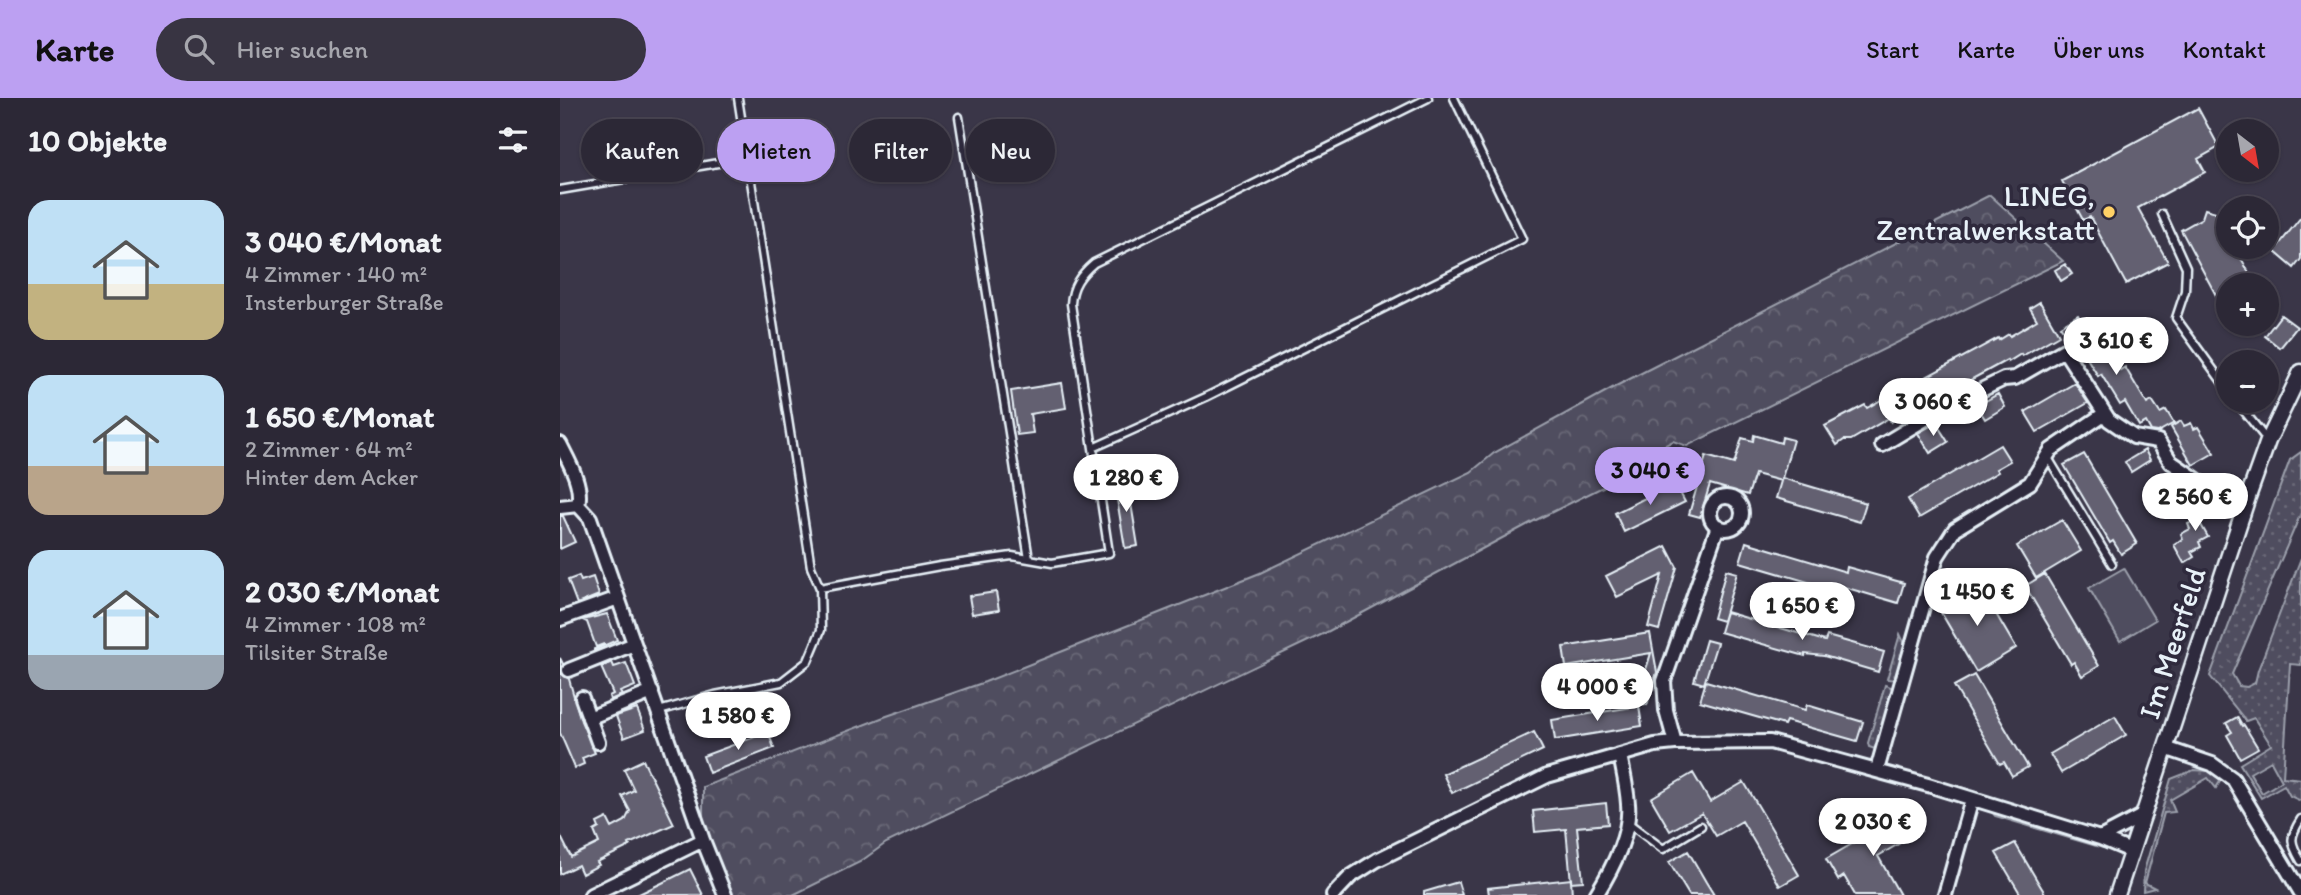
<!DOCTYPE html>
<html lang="de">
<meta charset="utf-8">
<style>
body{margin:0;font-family:Itim,sans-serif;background:#383442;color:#f1f3f6;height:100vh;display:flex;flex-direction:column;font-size:26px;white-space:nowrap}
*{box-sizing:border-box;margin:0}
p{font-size:23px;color:#a6a6ad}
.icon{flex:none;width:38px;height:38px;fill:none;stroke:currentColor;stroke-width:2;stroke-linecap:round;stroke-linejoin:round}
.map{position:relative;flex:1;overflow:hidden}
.drawer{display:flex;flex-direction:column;background:#2c2836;width:560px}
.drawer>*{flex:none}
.guide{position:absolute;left:21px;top:21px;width:665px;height:63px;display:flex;gap:14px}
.needle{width:46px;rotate:149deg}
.controls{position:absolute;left:1656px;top:21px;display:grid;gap:14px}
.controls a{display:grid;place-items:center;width:63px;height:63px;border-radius:50%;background:#2c2836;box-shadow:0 2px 5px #0004,0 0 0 2px #484451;font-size:35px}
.price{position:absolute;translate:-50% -60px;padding:0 16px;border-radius:24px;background:#fff;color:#222;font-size:23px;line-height:46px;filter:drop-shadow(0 2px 4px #0008)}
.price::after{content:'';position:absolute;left:50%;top:42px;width:21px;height:16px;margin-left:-10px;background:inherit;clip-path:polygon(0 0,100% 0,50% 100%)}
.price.on{background:#bca0f2;color:#111}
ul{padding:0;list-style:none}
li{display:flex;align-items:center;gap:21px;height:175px;padding:0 28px}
li span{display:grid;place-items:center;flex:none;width:196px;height:140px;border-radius:21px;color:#555}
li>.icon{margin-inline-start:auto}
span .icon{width:84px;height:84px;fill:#fffc;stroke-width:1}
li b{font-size:30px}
h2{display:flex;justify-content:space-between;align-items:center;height:84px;padding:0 28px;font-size:30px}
.pill{padding:0 24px;border-radius:32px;background:#2c2836;box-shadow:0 2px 5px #0004,0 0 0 2px #484451;font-size:24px;line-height:63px}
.pill.on{background:#bca0f2;color:#111}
header{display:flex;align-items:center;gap:42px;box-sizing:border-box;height:98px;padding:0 35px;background:#bca0f2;color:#111}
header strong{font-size:33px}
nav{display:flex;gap:38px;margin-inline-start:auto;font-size:24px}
.search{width:490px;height:63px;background:#383442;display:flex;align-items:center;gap:18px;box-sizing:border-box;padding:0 24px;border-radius:38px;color:#a6a6ad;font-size:26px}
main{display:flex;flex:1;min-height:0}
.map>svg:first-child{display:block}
.grass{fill:url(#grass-dots);stroke:#9ca0ac;stroke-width:2;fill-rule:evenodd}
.forest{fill:url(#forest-crowns);stroke:#9ca0ac;stroke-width:2}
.park{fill:#504e5f;stroke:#9ca0ac;stroke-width:2}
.building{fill:#636171;stroke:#e8f1f8;stroke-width:2}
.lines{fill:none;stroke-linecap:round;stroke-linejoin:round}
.service-casing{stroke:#e8f1f8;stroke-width:11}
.minor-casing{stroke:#e8f1f8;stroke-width:18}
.tertiary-casing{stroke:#e8f1f8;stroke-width:19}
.service{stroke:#2f2a3d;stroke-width:6}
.minor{stroke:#2f2a3d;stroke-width:12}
.tertiary{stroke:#2f2a3d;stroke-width:14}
.poi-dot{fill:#ffd166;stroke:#2f2a3d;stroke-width:2.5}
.labels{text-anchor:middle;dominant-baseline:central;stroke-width:7;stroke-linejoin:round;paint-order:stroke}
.poi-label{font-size:30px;fill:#e8f1f8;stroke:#2f2a3d;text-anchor:end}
.street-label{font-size:30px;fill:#e8f1f8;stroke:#2f2a3d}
</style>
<header>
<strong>Karte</strong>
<div class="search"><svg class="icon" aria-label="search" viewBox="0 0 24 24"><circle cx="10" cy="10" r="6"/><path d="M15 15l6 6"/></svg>Hier suchen</div>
<nav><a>Start</a><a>Karte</a><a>Über uns</a><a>Kontakt</a></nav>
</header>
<main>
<section class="drawer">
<h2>10 Objekte<svg class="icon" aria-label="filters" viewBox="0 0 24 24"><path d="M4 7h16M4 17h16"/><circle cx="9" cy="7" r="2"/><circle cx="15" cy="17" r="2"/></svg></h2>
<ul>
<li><span style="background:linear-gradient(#bfe0f5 60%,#c2b280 0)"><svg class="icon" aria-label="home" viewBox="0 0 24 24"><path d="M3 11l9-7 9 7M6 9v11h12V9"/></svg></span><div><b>3 040 €/Monat</b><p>4 Zimmer · 140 m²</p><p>Insterburger Straße</p></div></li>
<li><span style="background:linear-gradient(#bfe0f5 65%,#b9a48a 0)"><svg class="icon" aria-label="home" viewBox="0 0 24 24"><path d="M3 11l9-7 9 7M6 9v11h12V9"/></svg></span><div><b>1 650 €/Monat</b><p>2 Zimmer · 64 m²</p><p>Hinter dem Acker</p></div></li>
<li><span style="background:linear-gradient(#bfe0f5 75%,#9aa5b1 0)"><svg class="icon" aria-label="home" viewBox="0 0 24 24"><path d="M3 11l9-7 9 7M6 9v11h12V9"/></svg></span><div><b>2 030 €/Monat</b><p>4 Zimmer · 108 m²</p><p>Tilsiter Straße</p></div></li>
</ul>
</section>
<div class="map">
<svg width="1741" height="797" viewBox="0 0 1741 797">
<defs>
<pattern id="grass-dots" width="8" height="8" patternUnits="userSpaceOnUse" patternTransform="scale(1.75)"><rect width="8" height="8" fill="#504e5f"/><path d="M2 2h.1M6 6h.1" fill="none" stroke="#696877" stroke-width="1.8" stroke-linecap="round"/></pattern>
<pattern id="forest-crowns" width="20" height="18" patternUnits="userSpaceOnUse" patternTransform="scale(1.75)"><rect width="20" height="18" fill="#504e5f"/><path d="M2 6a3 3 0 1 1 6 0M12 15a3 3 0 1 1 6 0" fill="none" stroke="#696877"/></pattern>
</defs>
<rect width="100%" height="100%" fill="#3a3648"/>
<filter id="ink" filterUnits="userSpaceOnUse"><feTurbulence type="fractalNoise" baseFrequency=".0143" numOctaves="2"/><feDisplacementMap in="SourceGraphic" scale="14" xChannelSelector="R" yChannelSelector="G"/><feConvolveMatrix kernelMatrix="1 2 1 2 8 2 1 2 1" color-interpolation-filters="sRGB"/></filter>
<g filter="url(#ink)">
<path class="grass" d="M1741,354V415L1672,576L1679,588L1687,589L1695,585L1698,572L1741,460V567L1730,566L1723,679L1741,681V703L1730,698L1724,687L1701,700L1680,666L1711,647L1694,620L1686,623L1650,578L1730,362ZM1711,663L1722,683L1702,695L1690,675Z
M1340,536L1346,549L1336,582L1327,581Z
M1325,587L1331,589L1334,594L1315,651L1309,649L1308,645Z
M1634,672L1648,673L1661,682L1656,690L1648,680L1610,702L1615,714L1604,715L1585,785L1595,790L1583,793L1584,773L1611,681Z
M1432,714H1435L1548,749L1543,750L1435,718Z"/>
<path class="forest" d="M1430,97L1503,163L1127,348L1113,343L1051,375L1055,383L974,423L767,534L326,745L300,764L233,797H165L143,742V689L324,619L425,584L700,475L911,374L934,355L1056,288Z"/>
<path class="park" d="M1564,470L1595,522L1560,543L1529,490Z"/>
<path class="building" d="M1638,10L1659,49L1638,61L1645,74L1578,110L1608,164L1566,186L1530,119L1523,122L1502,83Z
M1645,111L1659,115L1658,119L1668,136V149H1675L1693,182L1684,187H1668V196L1658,201L1621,132L1642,120Z
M1741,119V161L1734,170L1714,153Z
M1505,166L1512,176L1501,183L1495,172Z
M1480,204L1499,237L1462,258L1461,256L1448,264L1447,262L1383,297L1381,295L1331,324L1329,320L1291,342H1284L1277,347L1265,328L1305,307L1307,310L1358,281L1359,283L1438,240L1439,242L1449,236L1450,238L1477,222L1470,210Z
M1518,217L1531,235L1535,233L1555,267L1557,266L1560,272L1565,269L1587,306L1592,303L1600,315L1606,312L1614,325L1598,334L1591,333L1586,324L1579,328L1565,304L1560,307L1541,276L1538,278L1517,244L1513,246L1500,228Z
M1721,217L1737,229L1720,250L1705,238Z
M502,285L506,310L470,316L473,335L457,337L451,293Z
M1515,285L1528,305L1477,334L1465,314Z
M1438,296L1445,309L1425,321L1417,308Z
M1621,323L1624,328L1631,325L1634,331L1638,329L1654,355L1633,367L1611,329Z
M1376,325L1388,344L1370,355L1358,335Z
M1194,337L1221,345L1222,339L1233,342L1222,380L1306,405L1300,424L1216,400L1221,383L1195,376L1188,397L1150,386L1140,419L1129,416L1146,358L1174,366L1182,340L1193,343Z
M1440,347L1450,363L1436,371L1438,374L1359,420L1348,401Z
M1585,352L1590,362L1571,374L1565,364Z
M1524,356L1577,446L1561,456L1553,443L1550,445L1504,367Z
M1613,378L1624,397L1594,414L1584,395Z
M567,381L578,448L565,450L554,383Z
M1115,385L1125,404L1064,434L1055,415Z
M1655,403L1661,412L1640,425L1648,439L1639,444L1641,449L1631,454L1634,459L1624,465L1614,447L1623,441L1621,436L1630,431L1628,426L1638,421L1634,415Z
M0,418H3L15,444L0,451Z
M1502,422L1521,453L1476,480L1457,448Z
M1186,444L1286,474L1287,469L1344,485L1338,505L1284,489L1266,486L1265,489L1180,464Z
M1106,448L1117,469L1099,532L1088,529L1102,477L1057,499L1046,478Z
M1166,472L1177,475L1163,523L1153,520Z
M1485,476L1539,568L1522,578L1514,564L1511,566L1465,488Z
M19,478L21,483L33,479L39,497L17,506L8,482Z
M1419,487L1456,550L1416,574L1379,511Z
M436,494L439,512L412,516L409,498Z
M1166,514L1265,543L1267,538L1324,554L1318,574L1264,558L1245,556V558L1160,534Z
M47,516L57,542L34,552V551L44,546L36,549L27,524L23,522Z
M1090,535L1097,574L1087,607L1076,604L1091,555L1006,569L1003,549Z
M1146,542L1157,545L1144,586L1134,583Z
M0,560L3,566L1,575L9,581L21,623L35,655L22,660L24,666L15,670L0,635Z
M52,564L54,569L66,565L75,588L60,594L62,597L50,602L49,598L53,596L41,569Z
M1414,577L1468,669L1452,678L1444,664L1440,666L1394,588Z
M1146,583L1245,612L1247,607L1303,624L1297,643L1226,623L1224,627L1140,603Z
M1079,608L1082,628L995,642L992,622Z
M77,611L85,632L64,640L56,618Z
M1555,618L1566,637L1501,675L1490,656Z
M1677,619L1682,628L1684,627L1698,650L1680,660L1667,637L1672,634L1666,625Z
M208,634L214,650L149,675L143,658Z
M974,634L983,652L892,695L883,676Z
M83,662L114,726L69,746L70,748L37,764L39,767L22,776L18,767L0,776V737L11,759L39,745L34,733L39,730L37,725L47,720L52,730L65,723L70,713L62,698L74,692L64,671Z
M1133,675L1150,704L1184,684L1239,777L1220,788L1182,723L1156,738L1142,715L1110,733L1091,700Z
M1046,705L1048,726L1017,729L1023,783L1011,784L1006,731L975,734L973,713Z
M1349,713L1361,733L1318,758L1340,797H1295L1284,778L1278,782L1266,761Z
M1455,745L1478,784L1486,797H1461L1436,755Z
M1128,753L1146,784L1154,797H1129L1109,764Z
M130,771L143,797H77L102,785Z
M1011,781L1012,797H929L928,790Z
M898,784L902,797H864V794Z"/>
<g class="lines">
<g class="service-casing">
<path id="service" d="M178,0L251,469L260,490
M399,19L469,461
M0,92L187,60
M1602,116L1626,169L1625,193L1616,220L1668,292
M1676,303L1707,342
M533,350L646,299L962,141L894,0
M1487,358L1552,466
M99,613L155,597L221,584L248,563L261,532L260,490L380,468L452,458L492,465L549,455L511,206C512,188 520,177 534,165L868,0
M1741,721C1729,740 1730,744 1741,763
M1067,724L1103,751L1141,728"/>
</g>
<g class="minor-casing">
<path id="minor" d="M0,346C9,364 23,387 18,407L30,420L143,742L165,797
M1322,347L1382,311L1444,281L1455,280L1504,252L1549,322L1574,339L1598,343L1611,364L1640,384
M1150 415a16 16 0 1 1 32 0a16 16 0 1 1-32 0Z
M0,409L18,407
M0,521L58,500
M9,572L74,546
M22,600L38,644
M29,620L92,594
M1115,645L1106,612L1104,583L1158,428
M1605,650L1652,666L1673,681L1741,795
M1317,672L1377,459L1395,431L1470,385L1491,352L1544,316
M1540,740L1584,717
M31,797L143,742
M773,797L790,779L817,762L987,678L1095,647L1115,645L1210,644L1368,687L1540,740L1571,753
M1036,797C1051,773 1071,736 1068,706C1067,689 1063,673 1060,657
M1385,797L1412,701"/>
</g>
<g class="tertiary-casing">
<path id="tertiary" d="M1557,797L1688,399L1708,343L1741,274"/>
</g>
<use href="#service" class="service"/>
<use href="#minor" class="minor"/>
<use href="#tertiary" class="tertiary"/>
</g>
</g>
<circle class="poi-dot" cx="1549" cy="114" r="7"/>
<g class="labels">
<g class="poi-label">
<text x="1535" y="97">LINEG,<tspan x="1535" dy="34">Zentralwerkstatt</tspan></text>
</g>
<g class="street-label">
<text transform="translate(1612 545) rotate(-72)">Im Meerfeld</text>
</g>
</g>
</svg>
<div class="controls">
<a><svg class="needle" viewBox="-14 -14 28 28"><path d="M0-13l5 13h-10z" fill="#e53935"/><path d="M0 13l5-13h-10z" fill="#a6a6ad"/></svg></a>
<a><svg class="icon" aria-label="locate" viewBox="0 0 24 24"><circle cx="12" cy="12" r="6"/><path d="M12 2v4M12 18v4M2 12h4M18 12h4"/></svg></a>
<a>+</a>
<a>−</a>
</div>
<b class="price" style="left:1556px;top:279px">3 610 €</b>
<b class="price" style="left:1373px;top:340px">3 060 €</b>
<b class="price on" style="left:1090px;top:409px">3 040 €</b>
<b class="price" style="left:566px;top:416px">1 280 €</b>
<b class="price" style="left:1635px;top:435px">2 560 €</b>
<b class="price" style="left:1417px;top:530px">1 450 €</b>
<b class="price" style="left:1242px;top:544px">1 650 €</b>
<b class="price" style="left:1037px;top:625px">4 000 €</b>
<b class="price" style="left:178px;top:654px">1 580 €</b>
<b class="price" style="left:1313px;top:760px">2 030 €</b>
<div class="guide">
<a class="pill">Kaufen</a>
<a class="pill on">Mieten</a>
<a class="pill">Filter</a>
<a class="pill">Neu</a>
</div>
</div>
</main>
